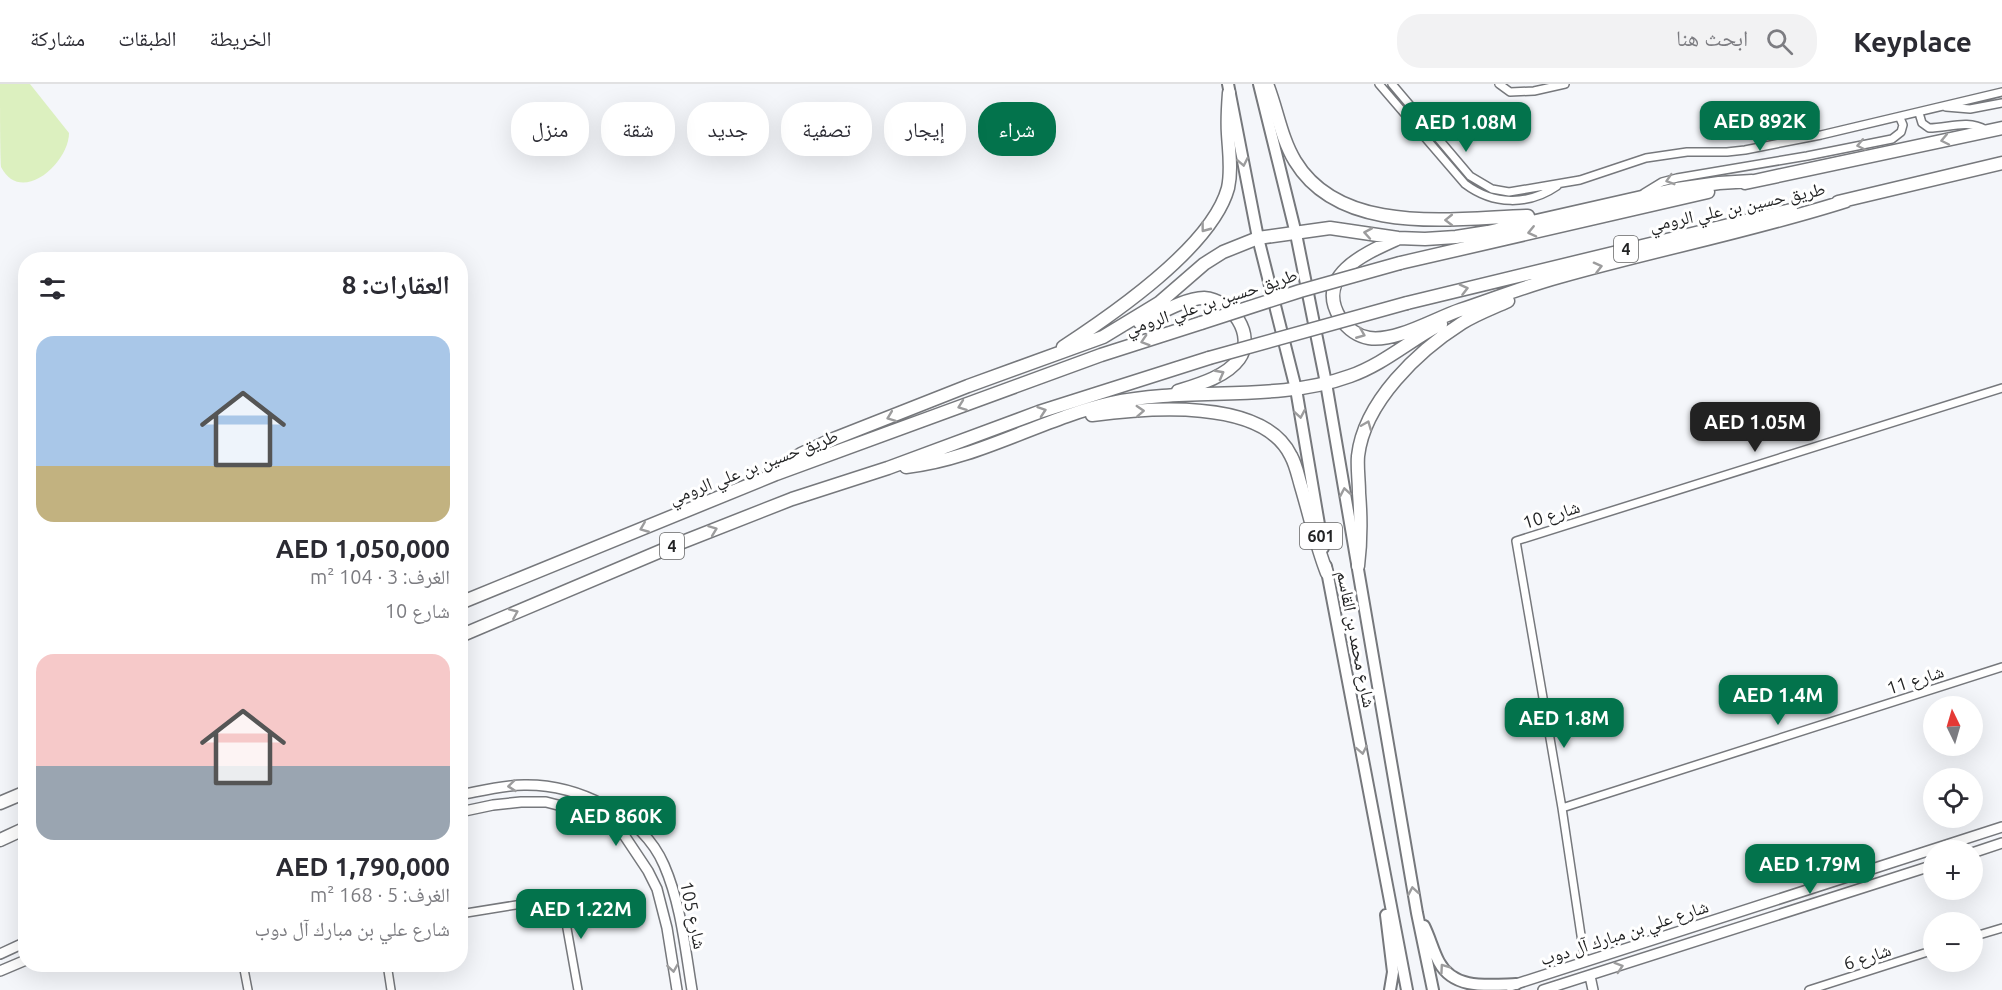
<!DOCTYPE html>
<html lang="ar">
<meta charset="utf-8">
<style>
body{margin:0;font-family:Ubuntu,"Noto Naskh Arabic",sans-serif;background:#f2f2f3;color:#2b2b33;direction:rtl;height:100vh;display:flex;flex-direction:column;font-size:22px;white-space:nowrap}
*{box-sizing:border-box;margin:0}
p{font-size:20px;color:#7c7c81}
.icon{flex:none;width:33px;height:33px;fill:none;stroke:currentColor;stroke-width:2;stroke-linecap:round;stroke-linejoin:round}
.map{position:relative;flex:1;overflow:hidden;direction:ltr}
.side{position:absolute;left:18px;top:168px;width:450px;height:720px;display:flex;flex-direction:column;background:#fff;border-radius:24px;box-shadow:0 6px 24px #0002;direction:rtl}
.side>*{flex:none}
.hud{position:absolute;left:486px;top:18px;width:570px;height:54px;direction:rtl;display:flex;gap:12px}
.needle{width:39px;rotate:355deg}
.controls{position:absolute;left:1923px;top:612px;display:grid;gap:12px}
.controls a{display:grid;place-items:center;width:60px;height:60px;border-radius:50%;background:#fff;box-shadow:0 6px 24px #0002;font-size:30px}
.price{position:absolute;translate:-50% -51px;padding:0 14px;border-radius:12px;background:#03734c;color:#fff;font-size:20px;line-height:39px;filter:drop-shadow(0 2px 3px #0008)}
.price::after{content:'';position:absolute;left:50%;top:36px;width:18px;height:14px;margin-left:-9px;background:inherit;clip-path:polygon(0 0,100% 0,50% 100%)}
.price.current{background:#222;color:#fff}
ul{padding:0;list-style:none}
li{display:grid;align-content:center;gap:12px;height:318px;padding:0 18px}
li span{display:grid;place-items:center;height:186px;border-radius:18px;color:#555}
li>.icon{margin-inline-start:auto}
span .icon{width:108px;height:108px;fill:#fffc;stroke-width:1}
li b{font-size:26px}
h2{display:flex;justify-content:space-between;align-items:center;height:72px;padding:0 18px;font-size:26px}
.pill{padding:0 21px;border-radius:24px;background:#fff;box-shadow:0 6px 24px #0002;font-size:21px;line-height:54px}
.pill.current{background:#03734c;color:#fff}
header{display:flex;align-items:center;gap:36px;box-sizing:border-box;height:84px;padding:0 30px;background:#fff;border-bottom:2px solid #e1e1e2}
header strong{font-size:28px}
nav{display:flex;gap:33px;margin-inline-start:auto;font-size:21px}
.search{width:420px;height:54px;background:#f2f2f3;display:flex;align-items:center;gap:15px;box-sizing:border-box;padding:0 21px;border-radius:24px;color:#7c7c81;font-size:22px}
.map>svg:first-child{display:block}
.park{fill:#dcf0bf}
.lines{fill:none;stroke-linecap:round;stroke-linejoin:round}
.street-casing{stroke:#76787c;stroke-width:10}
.secondary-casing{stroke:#76787c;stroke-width:12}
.primary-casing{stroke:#76787c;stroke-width:14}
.highway-casing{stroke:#76787c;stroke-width:15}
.street{stroke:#fff;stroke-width:7}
.secondary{stroke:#fff;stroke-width:9}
.primary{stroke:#fff;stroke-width:10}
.highway{stroke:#fff;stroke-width:12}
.highway-bridge-casing{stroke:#76787c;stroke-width:15;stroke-linecap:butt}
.highway-bridge{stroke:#fff;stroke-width:12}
.oneway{stroke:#9c9c9d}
.labels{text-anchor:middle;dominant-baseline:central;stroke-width:6;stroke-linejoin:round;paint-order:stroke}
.shield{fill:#fff;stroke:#656666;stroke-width:1.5}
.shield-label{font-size:16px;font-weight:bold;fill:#232425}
.street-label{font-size:18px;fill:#232425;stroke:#fff}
</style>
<header>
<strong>Keyplace</strong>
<div class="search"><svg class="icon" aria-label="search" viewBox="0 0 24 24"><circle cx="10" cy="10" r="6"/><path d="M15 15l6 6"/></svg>ابحث هنا</div>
<nav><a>الخريطة</a><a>الطبقات</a><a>مشاركة</a></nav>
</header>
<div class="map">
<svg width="2002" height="906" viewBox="0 0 2002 906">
<rect width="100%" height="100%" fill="#f4f6fa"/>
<path class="park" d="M0,0H30L69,49C69,79 21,122 1,83C0,76 0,13 0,0Z"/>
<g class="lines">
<g class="street-casing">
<path id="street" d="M1379,0L1465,100C1493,121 1528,122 1557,102
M1392,0L1470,92L1492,105L1509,108L1580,96L1646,74L1687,68H1727L1745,66L1821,51L2002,8
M1499,0L1510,8L1534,7L1565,0
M1946,23L1970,25L2002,19
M1919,29L1922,39L1929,44C1949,44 1967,35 1986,46
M1644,109L1662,98L1677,94L1807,72L1892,55L1901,48L1903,41L1900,34
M1562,724L2002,583
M460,830L553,815L559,818L563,822L578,906
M1972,853L2002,844
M1585,878L1562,724L1516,457L2002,304
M243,880L248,906
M387,880L391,906
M1809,906L1934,866"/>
</g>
<g class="secondary-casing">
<path id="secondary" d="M460,711C481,707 503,701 524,701C576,700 642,730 664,781C681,820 685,864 692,906
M460,728L493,721L521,718H546L585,728L624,751L648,787L657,805L667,844L677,906
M1972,769L2002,759
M0,870L26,858
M0,887L26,876
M1590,892L1593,906
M1510,902L2002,743
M1543,906L1934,781"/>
</g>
<g class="primary-casing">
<path id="primary" d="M1228,0L1258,154L1296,305L1323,464
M1259,0L1296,150L1326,299L1417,829L1433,906
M1326,482L1407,906
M1386,831L1393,888L1390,906
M1424,842C1430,854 1433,867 1439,878C1454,906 1488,901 1516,900"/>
</g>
<g class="highway-casing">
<path id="highway" d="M1267,0C1277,25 1281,54 1295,77C1341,153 1454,134 1528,132
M1745,99L2002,44
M1838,118L2002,79
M1397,155C1366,169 1314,191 1340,234C1347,244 1357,252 1369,254C1396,258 1434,235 1460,226C1493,215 1526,202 1559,193C1654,166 1752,147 1846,117
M1400,179L1708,108
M1407,219L1791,126
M1140,239C1157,231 1185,214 1204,214C1232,216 1256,251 1239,275C1226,293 1197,301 1178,307
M1063,263C1112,231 1212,163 1228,104C1232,86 1229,68 1228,50C1227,36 1228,22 1229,9
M1092,331C1146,324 1263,313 1291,372C1296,381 1298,392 1301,402C1310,432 1316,461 1327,489
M906,383C978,375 1041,335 1111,319C1188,302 1276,319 1350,292C1384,280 1410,256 1441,240
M776,390L787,379L801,370L831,356L968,302L1103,253L1159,219L1204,180L1223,168L1258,154L1330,144L1398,154L1425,155L1456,153L1488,148L1677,105L1719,99L1752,97
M1358,482C1361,458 1361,433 1359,409C1359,396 1357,384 1358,372C1364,318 1418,267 1462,239C1476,230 1493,224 1508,217
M460,519L776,390L1101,271L1201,239
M460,552L675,461L792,415L888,384L1039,328L1209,274
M0,719L26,708
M0,756L26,744"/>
</g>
<use href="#street" class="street"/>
<use href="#secondary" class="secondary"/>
<use href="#primary" class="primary"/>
<use href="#highway" class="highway"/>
<g class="highway-bridge-casing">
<path id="highway-bridge" d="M1201,239L1300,207L1400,179
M1209,274L1407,219"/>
</g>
<use href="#highway-bridge" class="highway-bridge"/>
</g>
<defs><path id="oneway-chevron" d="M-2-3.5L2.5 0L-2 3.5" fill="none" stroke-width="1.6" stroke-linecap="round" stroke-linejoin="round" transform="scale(1.5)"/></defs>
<g class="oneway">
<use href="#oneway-chevron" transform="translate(1945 56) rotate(168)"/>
<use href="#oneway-chevron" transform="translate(1861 61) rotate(168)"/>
<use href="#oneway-chevron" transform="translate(1243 78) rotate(79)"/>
<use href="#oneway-chevron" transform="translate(1670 96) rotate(163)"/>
<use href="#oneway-chevron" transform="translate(1449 136) rotate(179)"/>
<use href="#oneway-chevron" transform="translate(1205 144) rotate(127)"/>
<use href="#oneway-chevron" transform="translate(1532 148) rotate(167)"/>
<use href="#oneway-chevron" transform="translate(1368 149) rotate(-170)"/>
<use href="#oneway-chevron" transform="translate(1598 183) rotate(-14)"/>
<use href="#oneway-chevron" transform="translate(1464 205) rotate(-14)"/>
<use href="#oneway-chevron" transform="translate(1361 250) rotate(22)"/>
<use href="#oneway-chevron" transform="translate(1145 257) rotate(162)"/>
<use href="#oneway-chevron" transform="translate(1220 290) rotate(-28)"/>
<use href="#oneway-chevron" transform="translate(962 322) rotate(160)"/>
<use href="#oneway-chevron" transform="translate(1042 327) rotate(-19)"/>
<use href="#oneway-chevron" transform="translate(1140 327) rotate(-3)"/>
<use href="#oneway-chevron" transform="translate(1300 330) rotate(80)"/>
<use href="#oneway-chevron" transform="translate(891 333) rotate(159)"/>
<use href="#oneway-chevron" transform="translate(1367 341) rotate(-68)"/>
<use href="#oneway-chevron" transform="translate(1345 408) rotate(-100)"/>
<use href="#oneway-chevron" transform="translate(644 444) rotate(158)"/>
<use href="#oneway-chevron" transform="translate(713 446) rotate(-21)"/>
<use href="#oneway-chevron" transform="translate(514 529) rotate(-23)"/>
<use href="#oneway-chevron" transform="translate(1362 666) rotate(79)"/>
<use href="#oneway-chevron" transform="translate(512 702) rotate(174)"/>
<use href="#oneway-chevron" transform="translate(1413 807) rotate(-100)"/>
<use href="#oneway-chevron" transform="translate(1619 883) rotate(-18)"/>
<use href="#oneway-chevron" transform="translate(673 884) rotate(81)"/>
<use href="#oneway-chevron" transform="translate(1444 884) rotate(-125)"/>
</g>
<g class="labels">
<g class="shield">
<rect x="1614" y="152" width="24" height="26" rx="4.5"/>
<rect x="1300" y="439" width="42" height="26" rx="4.5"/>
<rect x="660" y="449" width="24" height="26" rx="4.5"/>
</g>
<g class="shield-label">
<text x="1626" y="165">4</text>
<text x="1321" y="452">601</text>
<text x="672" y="462">4</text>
</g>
<g class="street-label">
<text transform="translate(1737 122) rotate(-12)">طريق حسين بن علي الرومي</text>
<text transform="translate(1211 217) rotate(-18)">طريق حسين بن علي الرومي</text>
<text transform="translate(753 382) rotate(-21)">طريق حسين بن علي الرومي</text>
<text transform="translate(1551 430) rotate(-17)">شارع 10</text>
<text transform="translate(1357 555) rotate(79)">شارع محمد بن القاسم</text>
<text transform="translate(1915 595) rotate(-18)">شارع 11</text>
<text transform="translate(694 831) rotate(78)">شارع 105</text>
<text transform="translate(1624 848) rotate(-18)">شارع علي بن مبارك آل دوب</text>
<text transform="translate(1867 872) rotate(-18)">شارع 6</text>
</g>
</g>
</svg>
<div class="controls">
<a><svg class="needle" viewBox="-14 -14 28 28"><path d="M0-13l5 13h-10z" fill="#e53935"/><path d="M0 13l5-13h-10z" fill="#7c7c81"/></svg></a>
<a><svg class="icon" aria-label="locate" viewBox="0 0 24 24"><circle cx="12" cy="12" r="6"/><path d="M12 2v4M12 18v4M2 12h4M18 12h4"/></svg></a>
<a>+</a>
<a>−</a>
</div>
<b class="price" style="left:1760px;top:68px">AED 892K</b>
<b class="price" style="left:1466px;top:69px">AED 1.08M</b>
<b class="price current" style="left:1755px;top:369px">AED 1.05M</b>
<b class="price" style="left:1778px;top:642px">AED 1.4M</b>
<b class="price" style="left:1564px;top:665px">AED 1.8M</b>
<b class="price" style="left:616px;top:763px">AED 860K</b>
<b class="price" style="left:1810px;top:811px">AED 1.79M</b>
<b class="price" style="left:581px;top:856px">AED 1.22M</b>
<div class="hud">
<a class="pill current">شراء</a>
<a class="pill">إيجار</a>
<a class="pill">تصفية</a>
<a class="pill">جديد</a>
<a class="pill">شقة</a>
<a class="pill">منزل</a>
</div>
<section class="side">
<h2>العقارات: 8<svg class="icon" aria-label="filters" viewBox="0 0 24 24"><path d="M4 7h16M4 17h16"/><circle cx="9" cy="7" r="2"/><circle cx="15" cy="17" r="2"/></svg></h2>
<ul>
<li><span style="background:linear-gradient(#a9c7e8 70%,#c2b280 0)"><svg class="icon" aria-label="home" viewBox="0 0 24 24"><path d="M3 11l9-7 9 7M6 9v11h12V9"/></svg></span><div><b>AED 1,050,000</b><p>الغرف: 3 · 104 m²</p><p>شارع 10</p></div></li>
<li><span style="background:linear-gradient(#f6c9c9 60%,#9aa5b1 0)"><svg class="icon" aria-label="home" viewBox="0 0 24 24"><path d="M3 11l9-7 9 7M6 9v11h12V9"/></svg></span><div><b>AED 1,790,000</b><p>الغرف: 5 · 168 m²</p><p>شارع علي بن مبارك آل دوب</p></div></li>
</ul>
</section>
</div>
